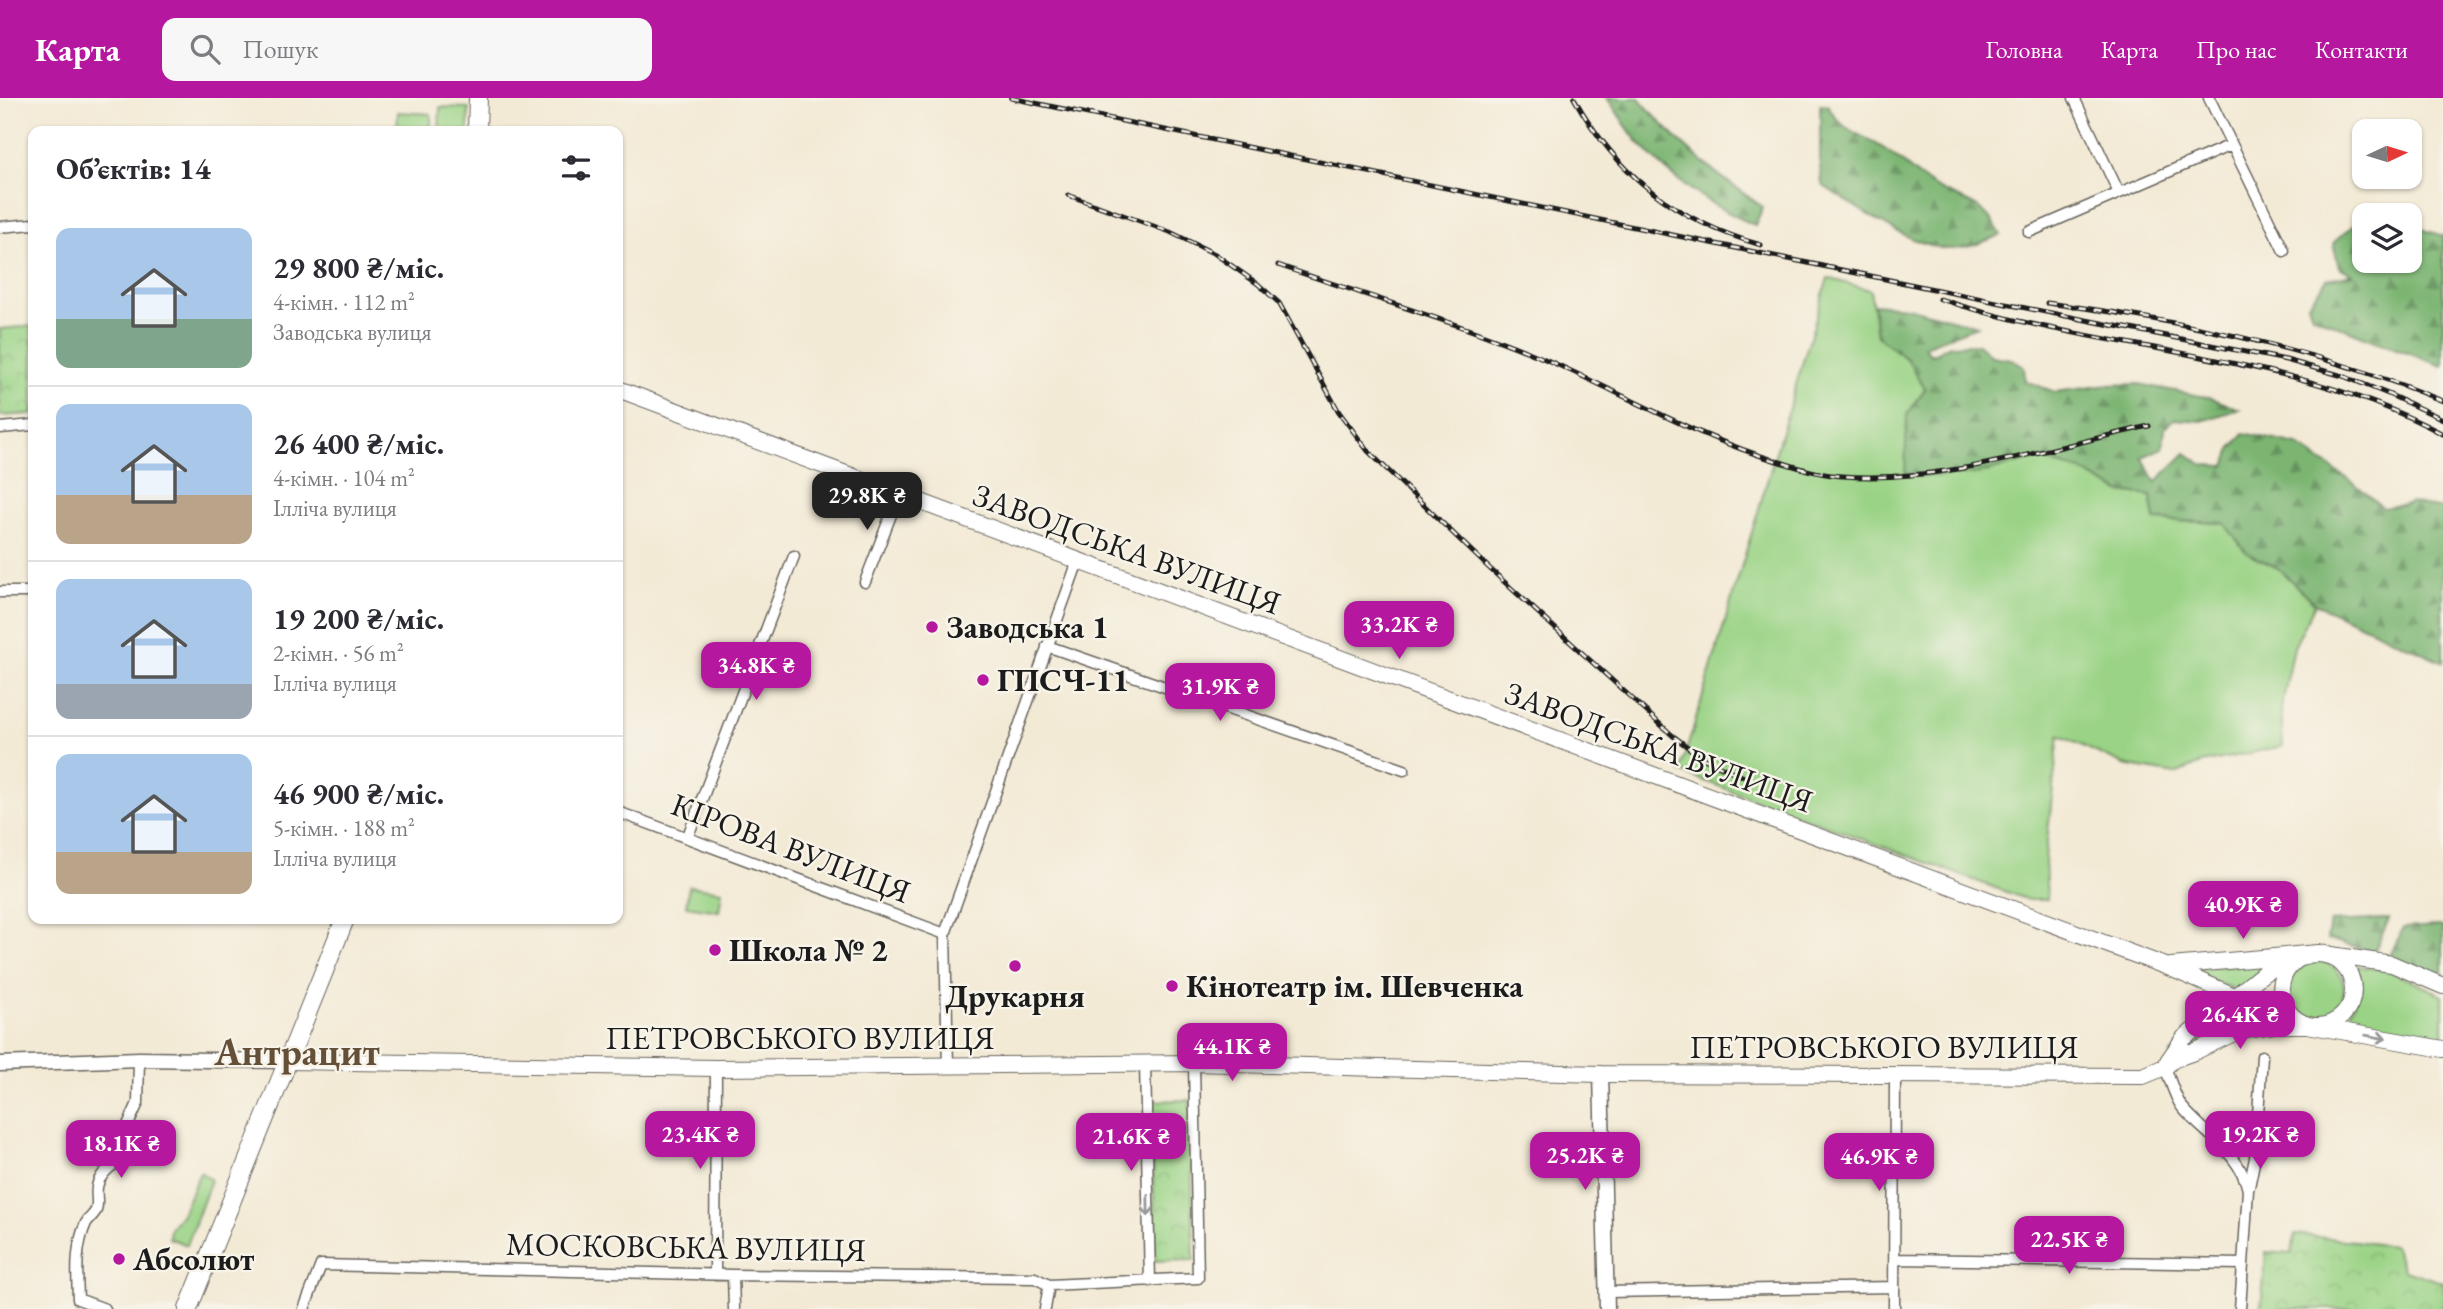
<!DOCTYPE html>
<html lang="uk">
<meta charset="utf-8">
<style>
body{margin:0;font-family:"EB Garamond",serif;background:#f7f7f7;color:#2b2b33;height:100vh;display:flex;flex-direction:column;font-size:26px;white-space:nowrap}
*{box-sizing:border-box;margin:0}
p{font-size:23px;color:#7c7c81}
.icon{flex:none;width:38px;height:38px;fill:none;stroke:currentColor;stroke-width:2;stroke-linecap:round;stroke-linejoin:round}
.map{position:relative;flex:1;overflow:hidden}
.drawer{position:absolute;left:28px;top:28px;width:595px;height:798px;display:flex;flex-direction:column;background:#fff;border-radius:14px;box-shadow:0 2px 5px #0004}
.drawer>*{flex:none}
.needle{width:46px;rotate:86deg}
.tools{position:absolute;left:2352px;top:21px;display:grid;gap:14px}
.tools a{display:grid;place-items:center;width:70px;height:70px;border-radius:14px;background:#fff;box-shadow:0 2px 5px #0004;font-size:35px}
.price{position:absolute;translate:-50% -60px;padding:0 16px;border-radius:14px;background:#b5179e;color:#fff;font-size:23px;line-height:46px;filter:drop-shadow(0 2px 4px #0008)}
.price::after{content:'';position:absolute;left:50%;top:42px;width:21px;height:16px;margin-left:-10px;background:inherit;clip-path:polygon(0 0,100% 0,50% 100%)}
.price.selected{background:#222;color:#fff}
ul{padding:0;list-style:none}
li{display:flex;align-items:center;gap:21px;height:175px;padding:0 28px}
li+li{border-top:2px solid #e1e1e2}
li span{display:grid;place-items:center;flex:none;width:196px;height:140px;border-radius:14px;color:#555}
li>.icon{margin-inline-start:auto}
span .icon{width:84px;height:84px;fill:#fffc;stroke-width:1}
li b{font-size:30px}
h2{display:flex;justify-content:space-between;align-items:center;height:84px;padding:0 28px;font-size:30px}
header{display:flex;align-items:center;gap:42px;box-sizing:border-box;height:98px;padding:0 35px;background:#b5179e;color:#fff}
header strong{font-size:33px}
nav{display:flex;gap:38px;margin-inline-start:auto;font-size:24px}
.search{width:490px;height:63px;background:#f7f7f7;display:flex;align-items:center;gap:18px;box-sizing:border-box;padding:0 24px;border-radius:14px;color:#7c7c81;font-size:26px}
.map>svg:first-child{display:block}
.green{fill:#9ad385;stroke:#5b7850;stroke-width:2}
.forest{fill:url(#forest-firs);stroke:#4c6847;stroke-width:2}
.park{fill:url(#park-crowns);stroke:#5b7850;stroke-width:2}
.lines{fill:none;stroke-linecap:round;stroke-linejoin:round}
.minor-casing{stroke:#67645d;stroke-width:13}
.tertiary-casing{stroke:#67645d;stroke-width:17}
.secondary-casing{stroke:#67645d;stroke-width:18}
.trunk-casing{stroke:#67645d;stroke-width:20}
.minor{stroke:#fff;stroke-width:10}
.tertiary{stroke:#fff;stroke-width:14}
.secondary{stroke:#fff;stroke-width:16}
.trunk{stroke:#fff;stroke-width:18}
.rail-casing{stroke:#1c1c1c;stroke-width:5}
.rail{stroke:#f7f3e8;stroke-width:2.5;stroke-dasharray:8;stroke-linecap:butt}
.oneway{stroke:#999}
.poi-dot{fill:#b5179e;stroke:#f7f3e8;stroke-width:2.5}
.labels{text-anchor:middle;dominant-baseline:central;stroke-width:5;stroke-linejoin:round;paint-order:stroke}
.street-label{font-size:32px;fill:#1c1c1c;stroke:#f7f3e8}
.poi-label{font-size:32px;font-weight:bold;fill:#1c1c1c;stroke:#f7f3e8;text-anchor:start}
.district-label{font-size:38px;font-weight:bold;fill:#644f38;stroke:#f7f3e8}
</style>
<header>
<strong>Карта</strong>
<div class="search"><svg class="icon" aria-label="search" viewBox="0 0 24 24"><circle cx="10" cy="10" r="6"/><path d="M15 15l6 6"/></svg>Пошук</div>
<nav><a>Головна</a><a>Карта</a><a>Про нас</a><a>Контакти</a></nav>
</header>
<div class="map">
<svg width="2443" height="1211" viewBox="0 0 2443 1211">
<defs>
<pattern id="forest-firs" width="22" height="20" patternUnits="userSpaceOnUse" patternTransform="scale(1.75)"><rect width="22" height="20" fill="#7bb572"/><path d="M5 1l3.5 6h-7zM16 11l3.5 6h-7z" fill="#64925d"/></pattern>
<pattern id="park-crowns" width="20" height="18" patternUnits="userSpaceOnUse" patternTransform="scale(1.75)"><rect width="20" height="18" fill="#9ad385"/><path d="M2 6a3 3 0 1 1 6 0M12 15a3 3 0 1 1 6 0" fill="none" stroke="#84b572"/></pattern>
</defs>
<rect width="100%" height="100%" fill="#f7f3e8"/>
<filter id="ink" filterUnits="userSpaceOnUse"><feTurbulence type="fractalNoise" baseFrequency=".0143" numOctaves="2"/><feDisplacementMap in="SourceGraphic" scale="14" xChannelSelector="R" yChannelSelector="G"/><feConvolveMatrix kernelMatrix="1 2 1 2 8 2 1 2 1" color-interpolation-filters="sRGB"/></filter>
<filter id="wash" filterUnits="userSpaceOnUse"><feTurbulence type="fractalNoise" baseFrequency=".00686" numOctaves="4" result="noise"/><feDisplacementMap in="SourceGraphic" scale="28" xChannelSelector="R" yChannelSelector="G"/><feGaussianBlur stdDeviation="1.57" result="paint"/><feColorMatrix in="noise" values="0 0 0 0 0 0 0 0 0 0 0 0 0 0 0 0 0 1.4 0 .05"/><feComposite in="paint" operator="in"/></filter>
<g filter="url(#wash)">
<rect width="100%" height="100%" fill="#f3ead5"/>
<path class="green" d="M440,9L469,10L468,33H439Z
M398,14L431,16V33H397Z
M1828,180L1870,192L1878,238L1907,261L1925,291L1907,317L1977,376L2038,360L2082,373L2120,394L2151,398L2155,422L2224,425L2247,455L2278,470L2315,506L2294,549L2281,611L2283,648L2202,665L2175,676L2124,667L2059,637L2045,760L2047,802H2028L1680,674Z
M689,788L722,793L719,813L686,808Z
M2288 891a28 28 0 1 1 56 0a28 28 0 1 1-56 0Z
M2275,863L2237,893L2187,871Z
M2349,867L2387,872L2443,897V942L2343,923C2358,908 2364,884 2349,867Z
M2239,903L2282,922L2170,957Z
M200,1074L211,1082L187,1147L169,1140L170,1131L182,1116Z"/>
<path class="forest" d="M1607,0H1639C1674,43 1717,78 1763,109L1755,127C1711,109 1671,80 1639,45C1627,31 1618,15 1607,0Z
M1820,6L1828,7C1843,37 1861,34 1886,52C1901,62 1913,75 1929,85C1961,106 1981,99 2001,137C1984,143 1967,152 1948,151C1909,147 1856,109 1822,87L1820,67Z
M2363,119L2364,163H2410V127L2443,138V268L2372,242L2312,217L2308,206L2327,181L2353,176L2339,169L2333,145Z
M1873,206L1907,209L1977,228L1924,248L1931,257L1950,247L1978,246L1991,258L2011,261L2024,269L2025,283L2055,294L2108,287L2139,286L2211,300L2239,311L2202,323L2175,321L2165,329L2163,350L2142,359L2156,384L2186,355L2203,367L2225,368L2231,351L2244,335L2297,347L2354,385L2383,410L2412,405L2443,411V564L2315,506L2278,470L2247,455L2224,425L2155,422L2151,398L2120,394L2082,373L2038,360L1977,376L1928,378L1905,376L1907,317L1925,291L1907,261L1877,238Z
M2389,821L2374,854L2327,841L2330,824Z
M2440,828L2443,830V882L2389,860L2403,830Z"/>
<path class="park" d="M33,228V316L0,318V231Z
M1190,1002L1194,1162L1155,1163L1152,1003Z
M2295,1136L2394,1148L2404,1172L2443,1184V1211H2261L2266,1154L2292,1156Z"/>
</g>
<g filter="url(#ink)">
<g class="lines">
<g class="minor-casing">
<path id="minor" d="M2074,0L2119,95
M2209,0L2284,153
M0,129L33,126
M2029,134L2231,47
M0,330L33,327
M865,484L899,396
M0,494H33
M1047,548L1404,672
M618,714L945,836
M688,738L794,458
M1145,966L1150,1183
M948,969L945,836L1078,463
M2165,969C2170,981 2174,998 2182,1009C2205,1037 2240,1054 2248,1092L2240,1211
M2249,1089L2255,1060L2262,958
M1895,1161L2243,1166
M715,1177L716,970
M733,1177L734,1211
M1607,1194L1894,1189
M105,1211L78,1201C77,1175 75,1149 86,1125C89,1120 94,1117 96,1112C100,1101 91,1090 104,1075C115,1062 121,1068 129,1048L123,1038L138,1005L139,961
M304,1211L321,1167L733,1177L1035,1180L1049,1187
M1045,1211L1049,1187L1198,1180L1194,965
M1894,1211L1895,979"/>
</g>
<g class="tertiary-casing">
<path id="tertiary" d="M0,966L139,961L289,963
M1601,976L1607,1211"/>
</g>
<g class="secondary-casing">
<path id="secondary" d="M618,291L2168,869L2296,925L2443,951
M2281 892a36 36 0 1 1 72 0a36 36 0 1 1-72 0Z
M2171,868L2318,855L2392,866L2443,888
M289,963L716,970L1194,965L1601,976L2143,978L2165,969L2174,961L2194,954L2240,932L2274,927H2309
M2168,963L2184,940L2264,875L2292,860"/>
</g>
<g class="trunk-casing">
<path id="trunk" d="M477,33L478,0
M188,1211L345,821"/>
</g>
<use href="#minor" class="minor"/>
<use href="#tertiary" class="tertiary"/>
<use href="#secondary" class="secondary"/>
<use href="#trunk" class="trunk"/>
<g class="rail-casing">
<path id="rail" d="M1011,0L2006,206L2286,262L2343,278L2388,296L2443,321
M1574,0C1617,77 1676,123 1761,147
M1068,97L1170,134L1215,156L1258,186L1279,205L1339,314L1368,353L1488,469L1672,637L1702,660L1744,679
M1278,167C1364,197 1453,223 1538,258C1619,293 1695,339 1780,364C1800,370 1821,377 1842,378C1940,386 2053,349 2149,328
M1940,201C2107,256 2283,251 2443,336
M2047,205C2183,222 2316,251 2443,303"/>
</g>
<use href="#rail" class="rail"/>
</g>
<defs><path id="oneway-shaft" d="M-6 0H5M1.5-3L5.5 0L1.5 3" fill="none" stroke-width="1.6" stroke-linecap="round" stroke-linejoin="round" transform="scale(1.75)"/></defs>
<g class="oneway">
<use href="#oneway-shaft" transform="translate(2376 939) rotate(10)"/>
<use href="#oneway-shaft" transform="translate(1148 1108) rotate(89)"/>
</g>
</g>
<g class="poi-dot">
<circle cx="932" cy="529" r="7"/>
<circle cx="983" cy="582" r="7"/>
<circle cx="715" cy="852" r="7"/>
<circle cx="1015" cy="868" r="7"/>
<circle cx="1172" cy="888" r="7"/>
<circle cx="119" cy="1161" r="7"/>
</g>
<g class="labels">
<g class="street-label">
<text transform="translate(1127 451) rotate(20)">ЗАВОДСЬКА ВУЛИЦЯ</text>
<text transform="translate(1659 649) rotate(20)">ЗАВОДСЬКА ВУЛИЦЯ</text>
<text transform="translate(791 750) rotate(21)">КІРОВА ВУЛИЦЯ</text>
<text x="800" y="940">ПЕТРОВСЬКОГО ВУЛИЦЯ</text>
<text x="1884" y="949">ПЕТРОВСЬКОГО ВУЛИЦЯ</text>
<text transform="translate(686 1149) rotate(1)">МОСКОВСЬКА ВУЛИЦЯ</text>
</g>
<g class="poi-label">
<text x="946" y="529">Заводська 1</text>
<text x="997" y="582">ГПСЧ-11</text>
<text x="729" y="852">Школа № 2</text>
<text x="1186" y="888">Кінотеатр ім. Шевченка</text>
<text x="1015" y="898" text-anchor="middle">Друкарня</text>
<text x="133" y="1161">Абсолют</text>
</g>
<g class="district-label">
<text x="297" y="953">Антрацит</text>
</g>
</g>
</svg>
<div class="tools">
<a><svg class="needle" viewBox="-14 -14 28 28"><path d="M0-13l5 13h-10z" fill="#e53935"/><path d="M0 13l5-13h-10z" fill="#7c7c81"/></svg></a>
<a><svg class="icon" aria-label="layers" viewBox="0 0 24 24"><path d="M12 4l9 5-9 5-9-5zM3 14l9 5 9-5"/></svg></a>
</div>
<b class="price selected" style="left:867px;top:434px">29.8K ₴</b>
<b class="price" style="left:1399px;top:563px">33.2K ₴</b>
<b class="price" style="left:756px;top:604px">34.8K ₴</b>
<b class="price" style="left:1220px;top:625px">31.9K ₴</b>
<b class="price" style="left:2243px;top:843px">40.9K ₴</b>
<b class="price" style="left:2240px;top:953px">26.4K ₴</b>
<b class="price" style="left:1232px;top:985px">44.1K ₴</b>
<b class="price" style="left:700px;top:1073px">23.4K ₴</b>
<b class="price" style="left:2260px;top:1073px">19.2K ₴</b>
<b class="price" style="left:1131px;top:1075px">21.6K ₴</b>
<b class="price" style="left:121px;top:1082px">18.1K ₴</b>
<b class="price" style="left:1585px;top:1094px">25.2K ₴</b>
<b class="price" style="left:1879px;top:1095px">46.9K ₴</b>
<b class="price" style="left:2069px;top:1178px">22.5K ₴</b>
<section class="drawer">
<h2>Об’єктів: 14<svg class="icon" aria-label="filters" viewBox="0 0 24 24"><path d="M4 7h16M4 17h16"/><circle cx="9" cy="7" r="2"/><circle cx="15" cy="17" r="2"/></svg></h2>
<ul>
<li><span style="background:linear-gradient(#a9c7e8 65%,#7fa58c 0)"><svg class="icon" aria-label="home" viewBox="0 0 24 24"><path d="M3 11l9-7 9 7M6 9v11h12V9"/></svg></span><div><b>29 800 ₴/міс.</b><p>4-кімн. · 112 m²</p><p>Заводська вулиця</p></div></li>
<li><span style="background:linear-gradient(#a9c7e8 65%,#b9a48a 0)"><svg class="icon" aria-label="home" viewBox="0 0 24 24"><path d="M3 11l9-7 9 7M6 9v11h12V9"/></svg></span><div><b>26 400 ₴/міс.</b><p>4-кімн. · 104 m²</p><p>Ілліча вулиця</p></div></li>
<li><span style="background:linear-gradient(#a9c7e8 75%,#9aa5b1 0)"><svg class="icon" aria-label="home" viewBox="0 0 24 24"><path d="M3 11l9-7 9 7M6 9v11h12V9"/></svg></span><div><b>19 200 ₴/міс.</b><p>2-кімн. · 56 m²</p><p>Ілліча вулиця</p></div></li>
<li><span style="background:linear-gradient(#a9c7e8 70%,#b9a48a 0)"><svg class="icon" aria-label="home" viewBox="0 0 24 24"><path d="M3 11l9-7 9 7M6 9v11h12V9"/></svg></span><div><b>46 900 ₴/міс.</b><p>5-кімн. · 188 m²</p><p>Ілліча вулиця</p></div></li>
</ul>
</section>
</div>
